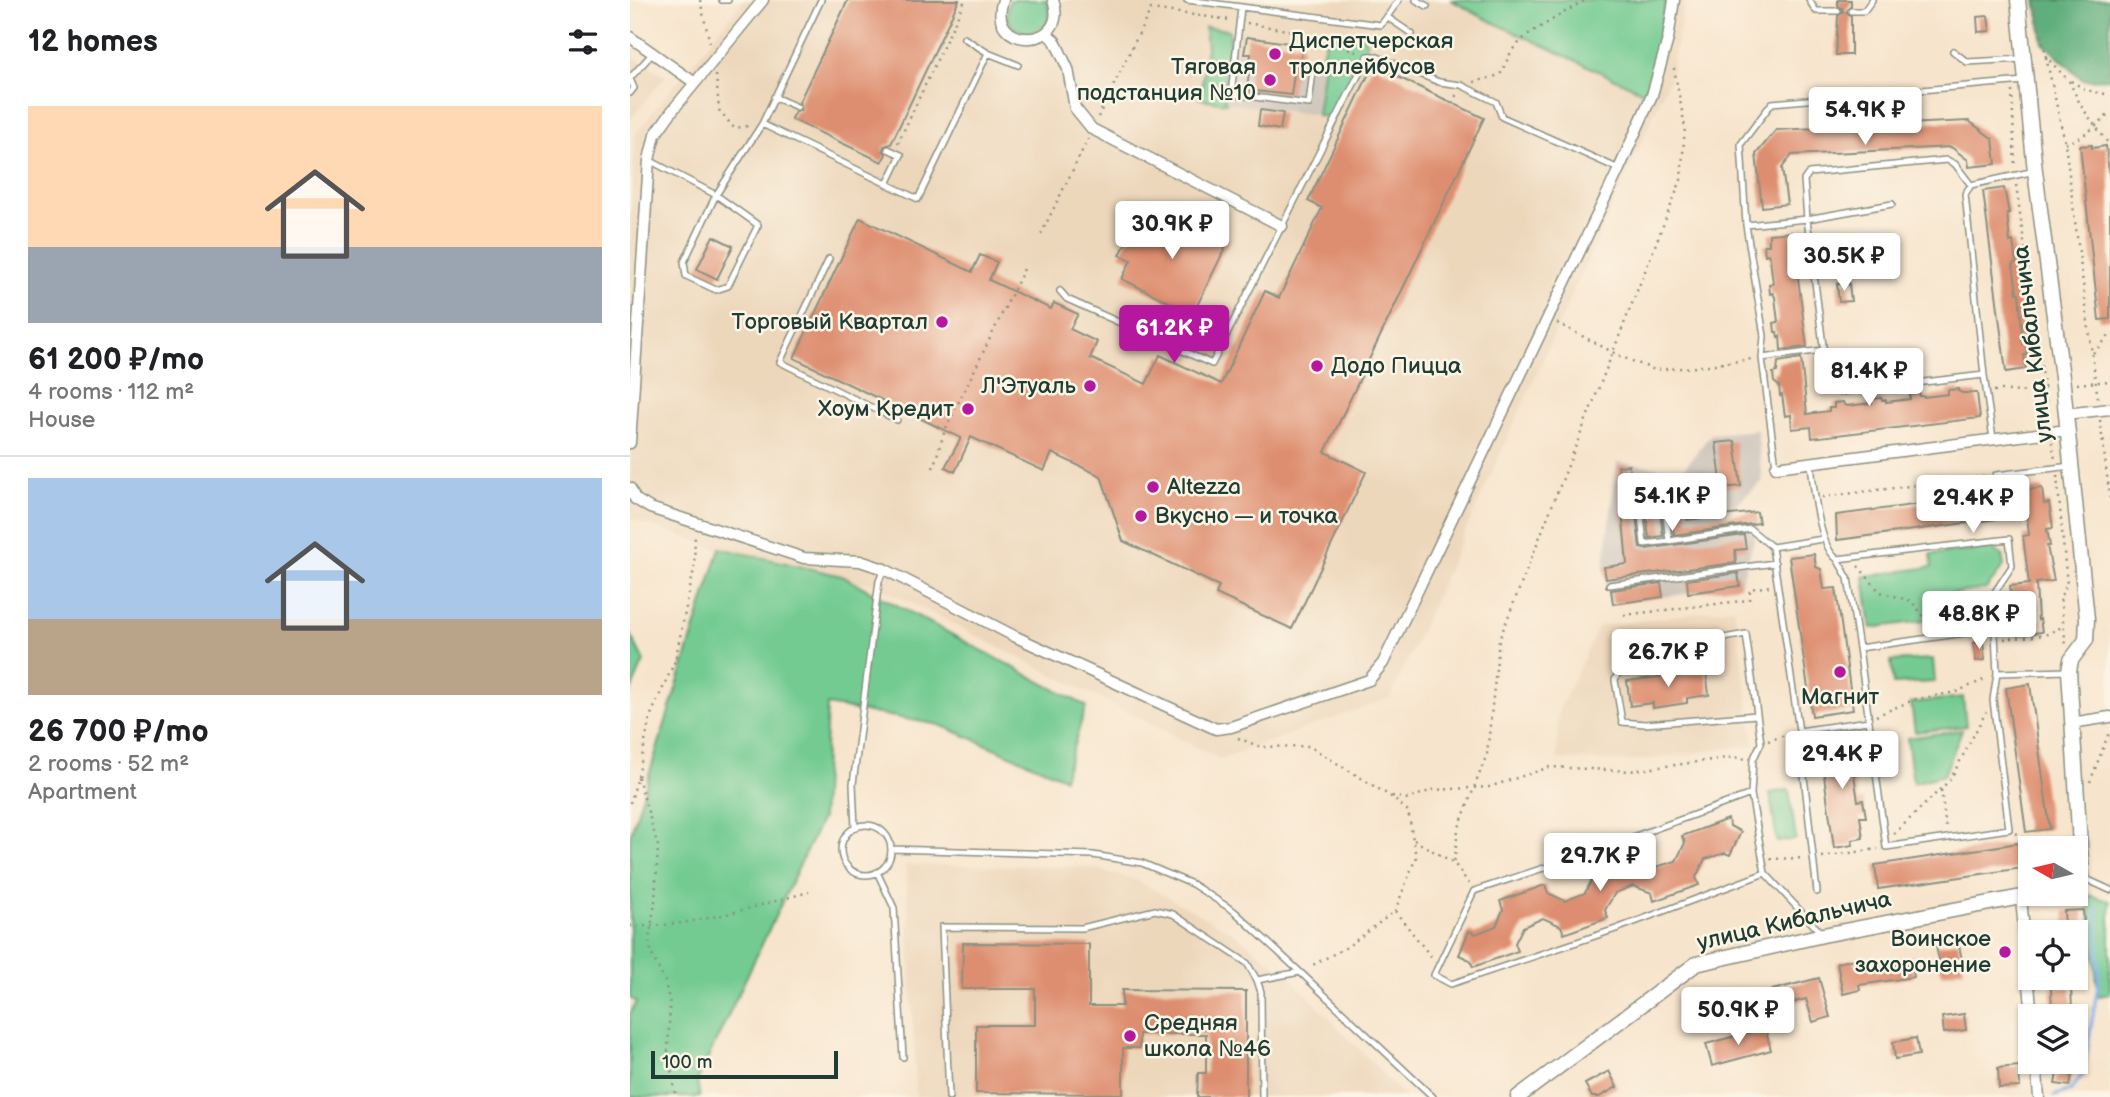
<!DOCTYPE html>
<meta charset="utf-8">
<style>
body{margin:0;font-family:"Balsamiq Sans",sans-serif;background:#f6f6f6;color:#202124;height:100vh;display:flex;flex-direction:column;font-size:26px;white-space:nowrap}
*{box-sizing:border-box;margin:0}
p{font-size:23px;color:#757577}
.icon{flex:none;width:38px;height:38px;fill:none;stroke:currentColor;stroke-width:2;stroke-linecap:round;stroke-linejoin:round}
.map{position:relative;flex:1;overflow:hidden}
.side{display:flex;flex-direction:column;background:#fff;width:630px}
.side>*{flex:none}
.needle{width:46px;rotate:278deg}
.buttons{position:absolute;left:1388px;top:836px;display:grid;gap:14px}
.buttons a{display:grid;place-items:center;width:70px;height:70px;border-radius:0px;background:#fff;box-shadow:0 2px 5px #0004;font-size:35px}
.scale{position:absolute;left:21px;bottom:18px;width:187px;box-sizing:border-box;padding-left:7px;border:4px solid #1f3d34;border-top:0;font-size:19px;line-height:24px;white-space:nowrap;color:#1f3d34;-webkit-text-stroke:5px #fcf5e5;paint-order:stroke}
.price{position:absolute;translate:-50% -60px;padding:0 16px;border-radius:7px;background:#fff;color:#222;font-size:23px;line-height:46px;filter:drop-shadow(0 2px 4px #0008)}
.price::after{content:'';position:absolute;left:50%;top:42px;width:21px;height:16px;margin-left:-10px;background:inherit;clip-path:polygon(0 0,100% 0,50% 100%)}
.price.active{background:#b5179e;color:#fff}
ul{padding:0;list-style:none}
li{display:grid;align-content:center;gap:14px;height:371px;padding:0 28px}
li+li{border-top:2px solid #e0e0e0}
li span{display:grid;place-items:center;height:217px;border-radius:0px;color:#555}
li>.icon{margin-inline-start:auto}
span .icon{width:126px;height:126px;fill:#fffc;stroke-width:1}
li b{font-size:30px}
h2{display:flex;justify-content:space-between;align-items:center;height:84px;padding:0 28px;font-size:30px}
main{display:flex;flex:1;min-height:0}
.map>svg:first-child{display:block}
.built{fill:#edd7bb}
.industrial{fill:#ccc2b9}
.green{fill:#73cb92;stroke:#498463;stroke-width:2}
.forest{fill:#5eaf7c;stroke:#3e7658;stroke-width:2}
.lines{fill:none;stroke-linecap:round;stroke-linejoin:round}
.stream{stroke:#7fafea;stroke-width:3.5}
.building{fill:#de8e6f}
.lane-casing{stroke:#8b9080;stroke-width:8}
.street-casing{stroke:#8b9080;stroke-width:13}
.secondary-casing{stroke:#8b9080;stroke-width:17}
.path{stroke:#8b9080;stroke-width:2.5;stroke-dasharray:2 5;stroke-linecap:butt}
.lane{stroke:#fff;stroke-width:5}
.street{stroke:#fff;stroke-width:10}
.secondary{stroke:#fff;stroke-width:14}
.poi-dot{fill:#b5179e;stroke:#fcf5e5;stroke-width:2.5}
.labels{text-anchor:middle;dominant-baseline:central;stroke-width:5;stroke-linejoin:round;paint-order:stroke}
.poi-label{font-size:23px;fill:#1f3d34;stroke:#fcf5e5;text-anchor:start}
.street-label{font-size:23px;fill:#1f3d34;stroke:#fcf5e5}
</style>
<main>
<section class="side">
<h2>12 homes<svg class="icon" aria-label="filters" viewBox="0 0 24 24"><path d="M4 7h16M4 17h16"/><circle cx="9" cy="7" r="2"/><circle cx="15" cy="17" r="2"/></svg></h2>
<ul>
<li><span style="background:linear-gradient(#ffd9b3 65%,#9aa5b1 0)"><svg class="icon" aria-label="home" viewBox="0 0 24 24"><path d="M3 11l9-7 9 7M6 9v11h12V9"/></svg></span><div><b>61 200 ₽/mo</b><p>4 rooms · 112 m²</p><p>House</p></div></li>
<li><span style="background:linear-gradient(#a9c7e8 65%,#b9a48a 0)"><svg class="icon" aria-label="home" viewBox="0 0 24 24"><path d="M3 11l9-7 9 7M6 9v11h12V9"/></svg></span><div><b>26 700 ₽/mo</b><p>2 rooms · 52 m²</p><p>Apartment</p></div></li>
</ul>
</section>
<div class="map">
<svg width="1480" height="1097" viewBox="0 0 1480 1097">
<rect width="100%" height="100%" fill="#fcf5e5"/>
<filter id="ink" filterUnits="userSpaceOnUse"><feTurbulence type="fractalNoise" baseFrequency=".0143" numOctaves="2"/><feDisplacementMap in="SourceGraphic" scale="14" xChannelSelector="R" yChannelSelector="G"/><feConvolveMatrix kernelMatrix="1 2 1 2 8 2 1 2 1" color-interpolation-filters="sRGB"/></filter>
<filter id="wash" filterUnits="userSpaceOnUse"><feTurbulence type="fractalNoise" baseFrequency=".00686" numOctaves="4" result="noise"/><feDisplacementMap in="SourceGraphic" scale="28" xChannelSelector="R" yChannelSelector="G"/><feGaussianBlur stdDeviation="1.57" result="paint"/><feColorMatrix in="noise" values="0 0 0 0 0 0 0 0 0 0 0 0 0 0 0 0 0 1.4 0 .05"/><feComposite in="paint" operator="in"/></filter>
<g filter="url(#wash)">
<rect width="100%" height="100%" fill="#f7e4cc"/>
<path class="built" d="M114,0H1055L1040,78L760,698L590,759L242,583L176,580L0,518V211L6,133Z
M0,55L35,76L0,120Z
M1104,608L1124,745L1003,761L927,759L928,712L969,626Z
M276,865L458,867L506,880L604,933L658,975L775,1097H286Z"/>
<path class="industrial" d="M577,48L694,64L687,115L570,99Z
M1127,430L1132,482L1093,515L1127,512L1129,523L1110,586L983,604L977,594L974,567L987,462L1052,471L1081,434Z"/>
<path class="green" d="M380,0H416C435,41 363,44 380,0Z
M821,0H1036L1022,73L1015,93L852,17Z
M575,27L599,30L600,52L592,90L596,103L570,99L577,48Z
M708,33L733,36L737,44L736,50L688,148L685,146L699,118L687,115L694,64L690,63L696,39Z
M90,548L212,576L456,706L434,778L310,725L197,705L192,818L67,1081L70,1097H0V1014L6,1002L0,998V836Z
M1362,549L1372,555L1374,566L1356,589L1306,596L1309,619L1241,628L1234,576L1302,567L1301,554Z
M0,633L14,661L0,693Z
M1303,659L1305,682L1263,684L1261,661Z
M1333,697L1336,726L1285,732L1281,703Z
M1332,730L1314,775L1283,783L1277,738Z
M1159,790L1166,839L1147,842L1140,793Z
M1458,895L1480,901V994L1468,996Z"/>
<path class="forest" d="M1406,0H1480V79L1453,80L1413,43Z"/>
<g class="lines">
<path class="stream" d="M1424,1096L1441,1090L1453,1074L1469,979L1467,906"/>
</g>
<g id="blocks">
<path class="building" d="M218,0H329L261,144L254,146L253,150L256,154L252,162L161,119L165,112L171,110L169,102Z
M1208,0H1221V6L1216,12L1221,16V55H1206L1208,16L1213,12L1212,8L1208,6Z
M1358,16L1360,31L1348,32L1347,17Z
M617,37L673,45L670,61L666,60L661,95L617,90L621,54H614Z
M743,65L854,118L695,452L736,472L662,629L586,594L589,586L493,541L471,476L422,453L414,471L341,437L325,472L315,467L331,438L164,358L230,218L342,272L350,255L367,262L359,280L421,309L424,303L448,314L440,329L467,342L460,358L516,384L530,355L591,384L635,291L649,298L692,208L678,201Z
M630,110L653,113L650,130L628,126Z
M1339,121L1363,139L1366,164L1339,167L1338,160L1321,147L1162,155L1152,168L1157,204L1132,207L1126,154L1146,130Z
M1462,145V148L1476,146L1480,183V319L1469,320L1450,146Z
M1374,188L1379,213H1377L1380,242L1383,241L1386,263L1383,264L1387,293H1389L1393,344H1396L1397,355H1394L1396,369L1376,372L1353,191Z
M512,211L564,237L570,224L600,238L563,314L492,279L501,260L490,255Z
M1162,232L1177,347L1151,350L1150,336L1148,337L1147,332H1145L1144,323L1148,322L1145,297L1143,293L1140,294L1139,284L1143,283L1140,259L1138,254L1135,255L1134,245H1139V234Z
M83,236L103,246L87,279L67,269Z
M1219,283L1221,301L1209,302L1207,284Z
M1171,358L1177,414L1199,411V408H1204V403L1213,402L1214,405L1218,406L1242,403V399L1251,398L1252,400H1256V402L1280,399V395L1289,393L1290,396L1294,397L1318,394V390L1328,389V391L1332,393H1347L1350,418L1182,438L1181,427L1162,429L1161,415L1155,416L1152,395L1150,396L1149,386L1144,382L1143,373L1147,372L1148,362Z
M1251,361L1252,373L1234,375L1232,364Z
M1105,441L1111,486L1092,488L1086,443Z
M999,465L1001,483L1025,480L1026,486L1053,483L1057,520L1127,512L1129,523L1044,535L1038,490L1032,486L1028,492L1033,536L1019,538L1014,495L1012,492L1008,491L1004,497L1010,548L1015,549L1114,535L1116,549L1105,550L1106,563L976,579L974,567L997,564L988,466Z
M1412,488L1414,504L1419,503L1423,528L1417,529L1420,546H1417L1424,581L1406,583L1408,620L1410,619L1412,632L1387,635L1380,586L1399,584L1393,536L1399,535L1397,515L1207,540L1206,515Z
M1184,554L1186,567L1191,569L1194,589L1206,588L1223,710L1182,716L1159,557Z
M1108,573L1110,586L1058,593L1057,580Z
M1031,583L1033,597L983,604L981,590Z
M1353,642L1355,660L1346,661L1343,643Z
M1076,671L1079,695L1057,698V703L1023,708V703L1000,706L997,681Z
M1400,684L1420,829L1396,832L1376,688Z
M1209,736V740L1219,739L1222,761L1227,760L1229,774L1224,775L1228,801L1233,800L1236,817H1230L1233,838L1222,840L1223,845L1204,848L1189,739Z
M1098,819L1100,826L1111,832L1100,855L1095,853L1075,859L1066,877L1069,885L1024,901L1022,893L1003,886L985,893L975,910L978,918L934,934L931,926L913,918L893,927L885,943L888,951L843,967L840,960L829,955L839,931L846,934L866,926L873,910L870,901L915,885L918,893L935,901L955,893L964,876L961,869L1006,852L1009,860L1026,867L1046,861L1055,843L1052,836Z
M1389,843L1393,868L1248,889L1245,865Z
M1453,910L1454,925L1435,926L1434,911Z
M1328,941L1334,969L1312,974L1306,946Z
M333,943L459,944V1006H492V990L616,991V1097H567L568,1073H576V1034H509V1048H493V1094L346,1093V1025H405V989H332Z
M1281,958L1284,977L1229,985L1230,990L1213,994L1207,963L1224,959L1225,966Z
M1189,978L1200,1017L1183,1022L1176,999L1146,1007L1142,990Z
M1441,987L1442,1009L1422,1010L1421,988Z
M1334,1014L1336,1030L1314,1033L1312,1017Z
M1135,1028L1141,1050L1082,1066L1076,1044Z
M1286,1038L1289,1055L1265,1059L1263,1042Z
M1429,1062L1444,1064L1440,1086L1425,1084Z
M1389,1066L1390,1087L1369,1088L1368,1068Z
M979,1071L987,1087L969,1097H962L955,1084Z"/>
</g>
</g>
<g filter="url(#ink)">
<use href="#blocks" fill-opacity="0" stroke="#8b9080" stroke-width="2"/>
<g class="lines">
<g class="lane-casing">
<path id="lane" d="M92,0H98
M557,0L751,25L769,0
M786,0L797,6
M1179,0L1186,11H1208
M611,8L601,94L679,104L683,71
M1221,11H1234L1242,0
M757,17L782,34
M1323,51L1337,62L1393,59
M358,53L388,65
M0,78L23,53
M0,79L4,88L0,93
M144,97L167,107
M132,124L257,184L271,155L258,149
M19,160L86,195L128,225L98,286L86,290L56,276L54,262L86,195L132,124L191,0
M257,184L288,199L358,53L334,38
M1262,204L1177,219L1198,385L1209,392L1354,375L1363,439
M1116,225L1111,144L1142,103L1394,81
M199,259L150,362L267,420
M430,291L437,299L582,364L738,56H745L809,82L831,85L866,102L872,117L989,169
M1132,358L1193,350
M1354,375L1335,194L1341,185L1405,171
M1181,463C1183,485 1189,547 1207,559L1379,539L1382,566L1363,595L1367,673
M1146,467L1132,358L1134,336L1116,225L1177,219L1174,180L1179,173L1317,160L1325,164L1341,185
M1366,475L1441,466
M1033,491L1039,541L1120,529L1142,547
M1009,496L1014,544L1039,541
M1207,559L1218,578L1229,648
M979,585L1145,563
M1363,629L1229,648L1256,847L1379,829L1363,700L1367,673L1439,671
M1127,715L1015,724L992,722L985,680L995,656L1116,634L1131,743L1123,760L1121,794L1135,873L1192,934
M1169,731L1142,547L1193,539
M1121,794L956,854L844,891L804,975L821,984L986,929L1135,873
M211 850a25 25 0 1 1 50 0a25 25 0 1 1-50 0Z
M225,828L223,784L249,581L254,569
M261,849L463,855L512,863L562,884L604,911L670,972
M247,872L264,908L273,1057
M1454,878L1480,890
M1187,892L1169,731L1239,721
M627,980L670,972L803,1097
M319,1097L312,927L452,928L525,910L543,914L617,963L627,980L631,992L632,1097"/>
</g>
<g class="street-casing">
<path id="street" d="M373,0C355,51 441,51 423,0
M416,33L425,41L438,69L445,108L462,129L652,226
M0,37L65,83
M1435,414L1480,409
M0,443L19,160L25,135L42,111L133,0
M1146,467L1437,430
M0,488L5,499L20,508L174,558L230,561L254,569L384,636L586,729L601,727L739,680L753,663L989,169L1022,95L1038,39L1044,0
M1441,723L1480,717
M1391,898L1402,1017
M1406,1062L1409,1097"/>
</g>
<g class="secondary-casing">
<path id="secondary" d="M1388,0L1405,171L1433,385L1457,619L1456,640L1441,660L1439,671L1452,877L1446,884
M888,1097L1066,964L1193,935L1407,894"/>
</g>
<path class="path" d="M70,0L80,44
M1406,0L1416,57L1439,81L1451,106L1480,146
M617,23L690,36L731,54
M1416,57L1435,143L1468,400
M86,75L89,110L104,128L119,126
M1441,81L1456,90L1480,95
M844,82L870,75L882,50L897,35L955,0
M1382,91L1385,168
M822,103L828,92
M468,117L521,9L600,20
M268,143L335,0
M1435,143C1455,137 1465,127 1480,113
M1386,185L1419,421
M411,234L458,139
M927,323L992,357L1025,370L1065,367L1122,359
M1463,353L1480,335
M1447,384L1480,381
M1364,391L1372,390L1388,392L1416,388
M1470,420L1480,499
M1473,441L1480,440
M1422,442L1425,459
M303,468L315,430L395,267
M1427,476L1437,585L1430,597L1436,646
M1192,497L1359,476
M1228,566L1250,592L1281,601L1297,620L1309,627
M994,615L1119,600L1120,589L1141,586
M1374,639L1415,635L1432,627
M1246,716L1283,700L1326,692L1358,678
M608,738L631,747L679,746L760,796L778,811L786,857L765,911L717,947L679,967
M1138,741L1161,733
M8,777L28,846L25,902L19,940L22,955L35,982L40,1004L38,1051L46,1097
M1460,782L1480,730
M1311,790L1316,828
M762,796L778,799L802,790L859,787L920,767L1000,771L1104,757L1116,759
M0,803L8,777L20,717L45,661L64,569L65,533
M1385,833L1410,849
M1264,834L1320,780L1356,712
M784,840L824,863
M1192,857L1248,849
M1140,859L1175,858
M839,884L824,863L828,830L857,754L869,640L1051,180L1055,127L1043,63
M765,911L802,958
M0,926C61,928 121,907 179,892"/>
<use href="#lane" class="lane"/>
<use href="#street" class="street"/>
<use href="#secondary" class="secondary"/>
</g>
</g>
<g class="poi-dot">
<circle cx="645" cy="54" r="7"/>
<circle cx="640" cy="80" r="7"/>
<circle cx="312" cy="322" r="7"/>
<circle cx="687" cy="366" r="7"/>
<circle cx="460" cy="386" r="7"/>
<circle cx="338" cy="409" r="7"/>
<circle cx="523" cy="487" r="7"/>
<circle cx="511" cy="516" r="7"/>
<circle cx="1210" cy="672" r="7"/>
<circle cx="1375" cy="952" r="7"/>
<circle cx="500" cy="1036" r="7"/>
</g>
<g class="labels">
<g class="poi-label">
<text x="659" y="41">Диспетчерская<tspan x="659" dy="26">троллейбусов</tspan></text>
<text x="626" y="67" text-anchor="end">Тяговая<tspan x="626" dy="26">подстанция №10</tspan></text>
<text x="298" y="322" text-anchor="end">Торговый Квартал</text>
<text x="701" y="366">Додо Пицца</text>
<text x="446" y="386" text-anchor="end">Л'Этуаль</text>
<text x="324" y="409" text-anchor="end">Хоум Кредит</text>
<text x="537" y="487">Altezza</text>
<text x="525" y="516">Вкусно — и точка</text>
<text x="1210" y="697" text-anchor="middle">Магнит</text>
<text x="1361" y="939" text-anchor="end">Воинское<tspan x="1361" dy="26">захоронение</tspan></text>
<text x="514" y="1023">Средняя<tspan x="514" dy="26">школа №46</tspan></text>
</g>
<g class="street-label">
<text transform="translate(1403 344) rotate(-97)">улица Кибальчича</text>
<text transform="translate(1164 921) rotate(-13)">улица Кибальчича</text>
</g>
</g>
</svg>
<div class="buttons">
<a><svg class="needle" viewBox="-14 -14 28 28"><path d="M0-13l5 13h-10z" fill="#e53935"/><path d="M0 13l5-13h-10z" fill="#757577"/></svg></a>
<a><svg class="icon" aria-label="locate" viewBox="0 0 24 24"><circle cx="12" cy="12" r="6"/><path d="M12 2v4M12 18v4M2 12h4M18 12h4"/></svg></a>
<a><svg class="icon" aria-label="layers" viewBox="0 0 24 24"><path d="M12 4l9 5-9 5-9-5zM3 14l9 5 9-5"/></svg></a>
</div>
<div class="scale">100 m</div>
<b class="price" style="left:1235px;top:147px">54.9K ₽</b>
<b class="price" style="left:542px;top:261px">30.9K ₽</b>
<b class="price" style="left:1214px;top:293px">30.5K ₽</b>
<b class="price active" style="left:544px;top:365px">61.2K ₽</b>
<b class="price" style="left:1239px;top:408px">81.4K ₽</b>
<b class="price" style="left:1042px;top:533px">54.1K ₽</b>
<b class="price" style="left:1343px;top:535px">29.4K ₽</b>
<b class="price" style="left:1349px;top:651px">48.8K ₽</b>
<b class="price" style="left:1038px;top:689px">26.7K ₽</b>
<b class="price" style="left:1212px;top:791px">29.4K ₽</b>
<b class="price" style="left:970px;top:893px">29.7K ₽</b>
<b class="price" style="left:1108px;top:1047px">50.9K ₽</b>
</div>
</main>
